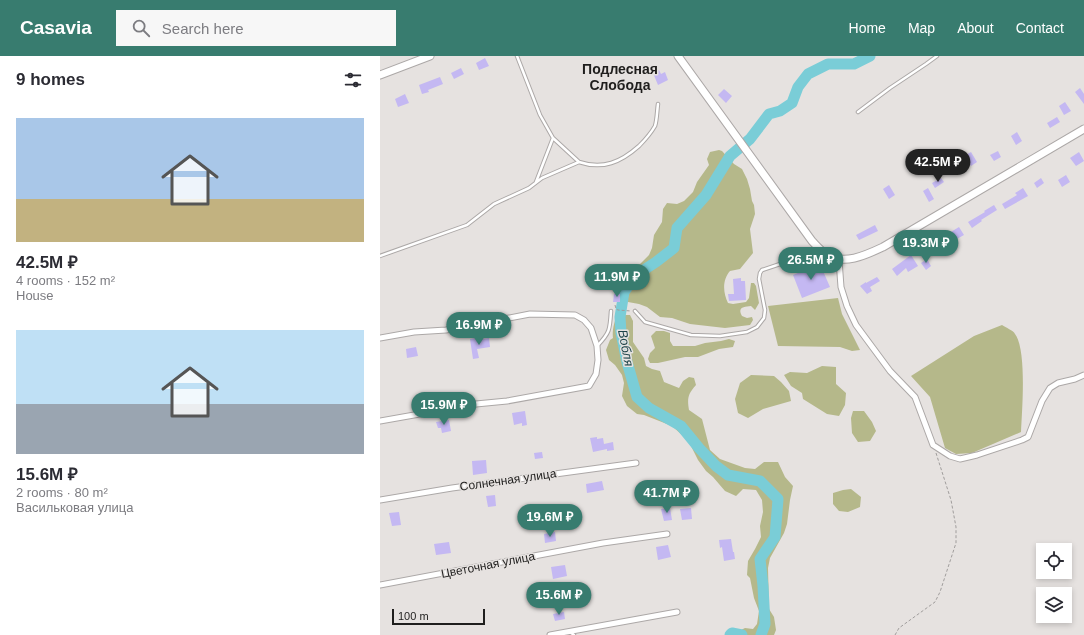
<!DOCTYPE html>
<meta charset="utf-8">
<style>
body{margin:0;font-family:Arial,sans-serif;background:#f7f7f7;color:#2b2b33;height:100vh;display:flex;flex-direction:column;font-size:15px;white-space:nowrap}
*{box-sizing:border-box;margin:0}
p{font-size:13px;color:#7c7c81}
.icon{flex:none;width:22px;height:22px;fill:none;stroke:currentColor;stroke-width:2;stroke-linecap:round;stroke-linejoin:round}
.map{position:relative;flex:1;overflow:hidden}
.details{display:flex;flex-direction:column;background:#fff;width:380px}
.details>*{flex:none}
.fabs{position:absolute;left:656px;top:487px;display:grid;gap:8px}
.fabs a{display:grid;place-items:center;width:36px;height:36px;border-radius:0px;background:#fff;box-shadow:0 2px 6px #0003;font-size:20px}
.scale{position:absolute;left:12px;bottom:10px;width:93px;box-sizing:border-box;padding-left:4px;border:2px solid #1f1e1d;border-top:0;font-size:11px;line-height:14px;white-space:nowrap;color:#1f1e1d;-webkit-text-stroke:3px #e6e2e0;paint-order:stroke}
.price{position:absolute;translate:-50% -34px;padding:0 9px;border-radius:14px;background:#387c6f;color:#fff;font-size:13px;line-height:26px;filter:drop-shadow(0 1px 2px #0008)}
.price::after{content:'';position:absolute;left:50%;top:24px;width:12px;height:9px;margin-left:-6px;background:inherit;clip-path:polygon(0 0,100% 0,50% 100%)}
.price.selected{background:#222;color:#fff}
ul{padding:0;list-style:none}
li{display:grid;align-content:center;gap:8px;height:212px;padding:0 16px}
li span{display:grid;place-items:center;height:124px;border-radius:0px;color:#555}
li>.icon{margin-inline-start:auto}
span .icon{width:72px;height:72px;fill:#fffc;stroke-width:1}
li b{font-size:17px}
h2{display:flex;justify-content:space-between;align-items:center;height:48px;padding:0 16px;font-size:17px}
header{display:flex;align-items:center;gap:24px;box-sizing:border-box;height:56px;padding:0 20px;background:#387c6f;color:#fff}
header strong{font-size:19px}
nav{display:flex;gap:22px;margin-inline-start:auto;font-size:14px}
.search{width:280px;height:36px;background:#f7f7f7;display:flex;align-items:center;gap:10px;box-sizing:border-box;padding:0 14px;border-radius:0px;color:#7c7c81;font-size:15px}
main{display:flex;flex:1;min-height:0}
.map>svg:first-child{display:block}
.green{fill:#b5b88a}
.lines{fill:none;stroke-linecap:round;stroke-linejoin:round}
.river{stroke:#7acdd7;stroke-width:11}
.building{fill:#c4b8f2}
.lane-casing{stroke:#aca8a7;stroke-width:4.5}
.street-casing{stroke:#aca8a7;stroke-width:7}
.secondary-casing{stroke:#aca8a7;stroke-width:9}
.path{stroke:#a09d9c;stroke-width:1;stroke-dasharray:3 2;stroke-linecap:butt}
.lane{stroke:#fff;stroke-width:2.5}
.street{stroke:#fff;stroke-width:5}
.secondary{stroke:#fff;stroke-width:7}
.labels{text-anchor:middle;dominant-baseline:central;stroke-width:3;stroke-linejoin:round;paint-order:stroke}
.street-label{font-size:12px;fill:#1f1e1d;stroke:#e6e2e0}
.water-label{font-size:13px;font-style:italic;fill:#1d4449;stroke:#e6e2e0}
.quarter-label{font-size:14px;font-weight:bold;fill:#1f1e1d;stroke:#e6e2e0}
</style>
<header>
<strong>Casavia</strong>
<div class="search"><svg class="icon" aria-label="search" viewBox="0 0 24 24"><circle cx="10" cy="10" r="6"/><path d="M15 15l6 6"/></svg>Search here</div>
<nav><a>Home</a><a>Map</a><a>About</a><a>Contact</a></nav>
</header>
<main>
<section class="details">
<h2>9 homes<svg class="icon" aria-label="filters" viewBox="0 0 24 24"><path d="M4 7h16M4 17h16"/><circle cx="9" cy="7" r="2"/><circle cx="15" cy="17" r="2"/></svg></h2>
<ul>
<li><span style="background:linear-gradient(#a9c7e8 65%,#c2b280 0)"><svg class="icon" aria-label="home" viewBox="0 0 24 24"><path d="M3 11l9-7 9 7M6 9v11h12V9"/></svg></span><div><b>42.5M ₽</b><p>4 rooms · 152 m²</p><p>House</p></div></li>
<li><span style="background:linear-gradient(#bfe0f5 60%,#9aa5b1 0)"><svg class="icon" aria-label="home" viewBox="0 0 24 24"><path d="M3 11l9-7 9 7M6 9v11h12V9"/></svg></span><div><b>15.6M ₽</b><p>2 rooms · 80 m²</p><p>Васильковая улица</p></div></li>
</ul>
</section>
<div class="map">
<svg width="704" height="579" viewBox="0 0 704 579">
<rect width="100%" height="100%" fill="#e6e2e0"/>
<path class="green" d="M339,94L342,95L354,108L362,113L367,123L370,133L372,145L374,149L375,158L370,173L373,197L360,213L350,215C342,224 343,237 348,247L353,248L366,246L369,242L371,227H374L376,230L379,247L375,254L371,250C364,251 357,251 362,260L367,262L372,261L373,264L370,269L345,272L310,268L292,262L280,261L267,251L259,248L248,246L246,240L241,234H234L230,229L229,222L234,214L246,209L260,208L269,199L272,192L274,179L282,166L283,153L287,147L297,148L304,145L313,136L317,126L329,109L327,103L330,96Z
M458,242L462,258L480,294L472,295L460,291L398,290L388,250Z
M238,259H250L253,265V286L264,302L266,310L272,313L280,315L284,326L299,332L303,325L309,321L314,322L316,329C308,338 307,342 309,354L322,363L330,394L340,403L365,412L375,413L384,406H398L405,421L413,430L410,444L407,468L404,477L390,502L388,512L389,553L394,561L396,574L394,579H361V574L365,572L373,573L377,568L379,555L374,542L370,522L367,519L368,505L375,493L381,481L380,470L383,456L382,444L376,434L363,433L356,440L345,435L333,421L326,415L318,404L310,388L302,379L292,370L264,359L257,358L247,350L242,340L244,327L242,319L235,309L229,304L226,294L230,284L233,282C232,276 234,264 238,259Z
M622,269C626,272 633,274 635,278C647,294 642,354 641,376L592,397L576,398L565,392L550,341L531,320L594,280Z
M276,275H284L290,277V285L293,290H315L325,287L341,285L349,283L355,285L353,291L339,293L318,301H305L278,307H270L268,303L270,297L275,292L271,280Z
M442,310L456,311V328L466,337L465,349L459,360L447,358L423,343L422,337L411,330L404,319L410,316L427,317Z
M371,319L394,320L401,326L409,335L411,345L383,353L368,362L358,357L355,343L360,327Z
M473,355H484L492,366L496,375L490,385L478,386L472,377L471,362Z
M471,433L481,441L480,451L468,456L459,455L453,448V437L463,434Z"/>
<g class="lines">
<path class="river" d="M350,579L352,577L362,579
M381,579L385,568L383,530L380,503L395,481L398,443L380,425L348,419L336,410L319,392L301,370L269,352L257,341L247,306L241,277L240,261L244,236L256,219L276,206L294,192L297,172L326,139L350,100L370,83L389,58L400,55L412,47L418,31L428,18L448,8H474L490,0"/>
</g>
<path class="building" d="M105,2L109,10L99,14L96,7Z
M81,12L84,18L74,23L71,17Z
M279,14L281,18L285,16L288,24L278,29L273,17Z
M60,21L63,28L48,34L49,36L42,38L39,29Z
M700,32L704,38V48L695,36Z
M344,33L352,40L346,47L338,39Z
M25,38L29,47L18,51L15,43Z
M685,46L691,55L684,59L679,50Z
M677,61L680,66L670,72L667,67Z
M637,76L642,85L636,89L631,80Z
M618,95L621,101L614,105L610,99Z
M591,96L597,106L591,110L584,100Z
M699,96L704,105L696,110L690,102Z
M686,119L690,126L682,131L678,124Z
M561,122L564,126L555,132L552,127Z
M661,122L664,127L657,132L654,127Z
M509,129L515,139L509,143L503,133Z
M548,132L554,143L549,146L543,135Z
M643,132L648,140L625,153L622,148L637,139L635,137Z
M614,149L617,154L601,164L602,165L592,172L588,166L605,156L604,155Z
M495,169L498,175L479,184L476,179Z
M579,171L584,179L575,184L574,181L563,187L564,188L554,194L551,188Z
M531,199L538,210L528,216L526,212L517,220L512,213Z
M547,203L551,210L546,214L541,207Z
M440,208L450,231L422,242L413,219Z
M497,221L500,225L490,231L492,235L487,238L480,230L486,226V227Z
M361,222V225H365L366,244L349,245L348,238H354L353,223Z
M234,238H240V246H233Z
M102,281V283L109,282L110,291L97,293L99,302L93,303L90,283Z
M36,291L38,300L27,302L26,293Z
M145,355L147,369L142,370V367L134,369L132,357Z
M69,364L71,375L62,377L61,372H58L56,366Z
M217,381V383L223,382L224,388L233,386L234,394L227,395V393L213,396L210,382Z
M162,396L163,402L155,403L154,397Z
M106,404L107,417L93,419L92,405Z
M222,425L224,434L207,437L206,428Z
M115,439L116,450L108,451L106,440Z
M290,452L292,464L284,465L281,453Z
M311,452L312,463L302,464L300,453Z
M19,456L21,469L12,470L9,457Z
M175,476L176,485L165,487L164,478Z
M351,483L353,496H354L355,503L344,505L342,491L340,492L339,484Z
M69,486L71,497L56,499L54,488Z
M288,489L291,501L278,504L276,491Z
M185,509L187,520L173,523L171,511Z
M184,556L185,563L175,565L173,558Z"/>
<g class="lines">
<g class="lane-casing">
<path id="lane" d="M137,0L160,59L173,82L156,126
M478,56L510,32L546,8L557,0
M173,82L199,106
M0,200L87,169L114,148L149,132L162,122L199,106C223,114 241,106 259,90C265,84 271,77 275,70C277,64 277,55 278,48
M255,255L265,266L311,279L340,280L367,276L377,271L384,262L385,254L379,223L380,217L382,214L412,204L438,192
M217,290C230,277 230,273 231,255
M190,576L194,579"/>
</g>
<g class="street-casing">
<path id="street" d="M459,204L461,231L467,250L476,269L510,315L535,341L553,389L570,400L580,403L597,399L642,384L648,381L662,345L670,332L678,327L695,323L704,319
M0,282L34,276L66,274L150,258L195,259L204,264L211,272L217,290L218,304L216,318L209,330L127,345L96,348L0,365
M0,444L72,432L256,407
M0,529L223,487L287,478
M170,579L297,556"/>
</g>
<g class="secondary-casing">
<path id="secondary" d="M298,0L432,185C436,189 440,194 446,198C463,210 486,199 503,191L704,73
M0,19L50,0"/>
</g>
<path class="path" d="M235,249L236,253L238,254L251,255
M515,579L519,572L555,546L560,536L576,487V471L571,444L556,397"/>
<use href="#lane" class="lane"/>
<use href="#street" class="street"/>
<use href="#secondary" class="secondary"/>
</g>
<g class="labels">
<g class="street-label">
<text transform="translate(128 424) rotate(-8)">Солнечная улица</text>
<text transform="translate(108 509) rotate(-11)">Цветочная улица</text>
</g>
<g class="water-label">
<text transform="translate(246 292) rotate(79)">Вобля</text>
</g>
<g class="quarter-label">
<text x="240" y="13">Подлесная<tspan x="240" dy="16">Слобода</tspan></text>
</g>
</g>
</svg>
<div class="fabs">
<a><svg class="icon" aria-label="locate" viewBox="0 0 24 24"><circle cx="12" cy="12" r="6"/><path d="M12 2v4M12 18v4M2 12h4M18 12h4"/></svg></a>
<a><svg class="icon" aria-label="layers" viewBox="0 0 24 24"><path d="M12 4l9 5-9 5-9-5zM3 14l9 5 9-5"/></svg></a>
</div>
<div class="scale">100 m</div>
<b class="price selected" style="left:558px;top:127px">42.5M ₽</b>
<b class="price" style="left:546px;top:208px">19.3M ₽</b>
<b class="price" style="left:431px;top:225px">26.5M ₽</b>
<b class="price" style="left:237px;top:242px">11.9M ₽</b>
<b class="price" style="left:99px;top:290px">16.9M ₽</b>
<b class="price" style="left:64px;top:370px">15.9M ₽</b>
<b class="price" style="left:287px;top:458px">41.7M ₽</b>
<b class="price" style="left:170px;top:482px">19.6M ₽</b>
<b class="price" style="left:179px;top:560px">15.6M ₽</b>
</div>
</main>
